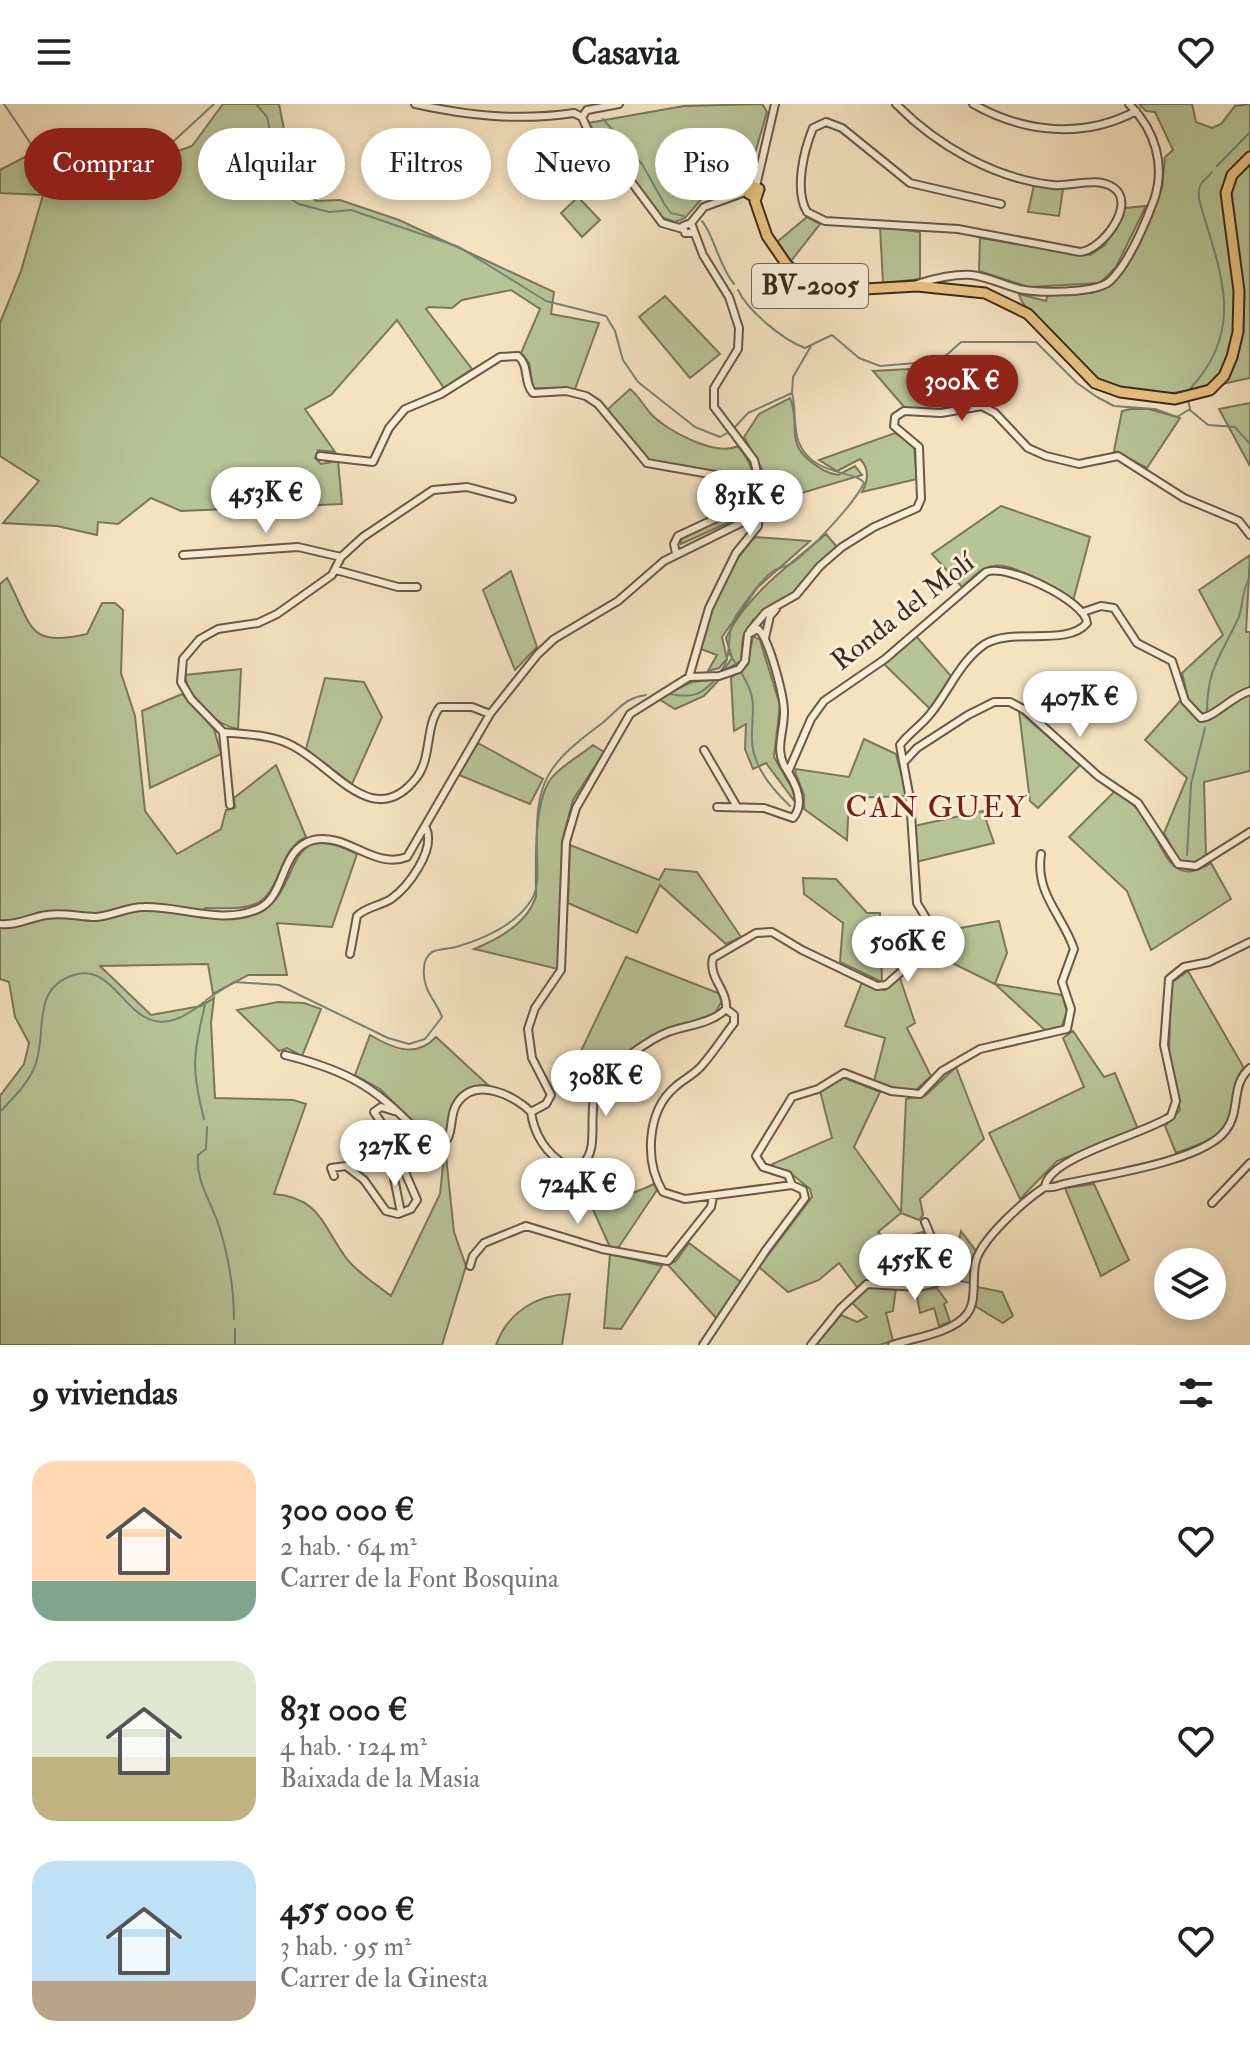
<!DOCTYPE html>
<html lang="es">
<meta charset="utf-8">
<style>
body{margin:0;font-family:"IM FELL Double Pica",serif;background:#f2f2f2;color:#202124;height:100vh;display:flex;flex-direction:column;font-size:30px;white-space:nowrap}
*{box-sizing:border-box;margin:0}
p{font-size:26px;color:#757577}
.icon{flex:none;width:44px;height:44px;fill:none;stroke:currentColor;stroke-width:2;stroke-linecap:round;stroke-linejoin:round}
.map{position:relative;height:1241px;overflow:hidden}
.sheet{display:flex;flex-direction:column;background:#fff;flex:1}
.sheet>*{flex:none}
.banner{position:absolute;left:24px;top:24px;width:800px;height:72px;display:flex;gap:16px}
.tools{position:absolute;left:1154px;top:1144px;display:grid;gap:16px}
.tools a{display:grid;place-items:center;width:72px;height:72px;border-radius:50%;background:#fff;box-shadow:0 4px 12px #0003;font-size:40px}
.price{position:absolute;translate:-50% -68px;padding:0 18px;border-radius:28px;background:#fff;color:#222;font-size:26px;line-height:52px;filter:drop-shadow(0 2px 4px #0008)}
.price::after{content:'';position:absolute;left:50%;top:48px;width:24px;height:18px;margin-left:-12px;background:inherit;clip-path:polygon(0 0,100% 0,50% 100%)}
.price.current{background:#8f2418;color:#fff}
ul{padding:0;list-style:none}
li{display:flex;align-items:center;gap:24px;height:200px;padding:0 32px}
li span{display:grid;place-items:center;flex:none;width:224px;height:160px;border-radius:24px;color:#555}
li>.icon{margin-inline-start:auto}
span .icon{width:96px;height:96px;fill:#fffc;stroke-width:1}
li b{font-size:34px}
h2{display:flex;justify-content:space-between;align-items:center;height:96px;padding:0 32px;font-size:34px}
.pill{padding:0 28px;border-radius:36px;background:#fff;box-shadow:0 4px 12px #0003;font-size:28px;line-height:72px}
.pill.current{background:#8f2418;color:#fff}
header{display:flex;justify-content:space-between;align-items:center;height:104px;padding:0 32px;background:#fff;font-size:36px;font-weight:800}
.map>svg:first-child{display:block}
.green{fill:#b7c496;stroke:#7a775a;stroke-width:2}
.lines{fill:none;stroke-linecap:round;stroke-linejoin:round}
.stream{stroke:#768374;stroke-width:2}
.minor-casing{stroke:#6a5847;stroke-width:10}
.primary-casing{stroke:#3c2a1f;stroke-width:13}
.minor{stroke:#f8edd6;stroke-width:6}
.primary{stroke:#eac280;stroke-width:9}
.labels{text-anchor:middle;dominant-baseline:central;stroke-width:6;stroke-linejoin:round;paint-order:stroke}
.shield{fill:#f8edd6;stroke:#746456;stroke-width:2}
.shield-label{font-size:26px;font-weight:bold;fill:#3c2a1f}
.street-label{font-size:28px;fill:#3c2a1f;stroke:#f8edd6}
.neighbourhood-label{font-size:30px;letter-spacing:2px;fill:#7a1f14;stroke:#f8edd6}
</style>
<header><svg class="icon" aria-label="menu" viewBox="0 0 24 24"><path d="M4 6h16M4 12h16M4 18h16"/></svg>Casavia<svg class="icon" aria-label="heart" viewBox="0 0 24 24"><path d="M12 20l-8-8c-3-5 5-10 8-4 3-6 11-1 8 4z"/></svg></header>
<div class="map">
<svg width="1250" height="1241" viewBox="0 0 1250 1241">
<rect width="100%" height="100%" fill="#f5e3c0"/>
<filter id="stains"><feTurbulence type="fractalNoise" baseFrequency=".0025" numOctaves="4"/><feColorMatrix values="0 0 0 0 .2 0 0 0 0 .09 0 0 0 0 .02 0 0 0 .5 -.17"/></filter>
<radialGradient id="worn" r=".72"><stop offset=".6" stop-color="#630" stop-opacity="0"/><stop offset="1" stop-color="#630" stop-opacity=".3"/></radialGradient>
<path class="green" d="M223,0H279L296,86L317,97L340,96L399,116L554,188L551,210L599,219L575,285L533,284L529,259L521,249L540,205L511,186L462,196L452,204L429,203L426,205L472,265L444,284L397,216L331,291L305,305L335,348L318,346L315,354L321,360L338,357L342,400L181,407L151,394L118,420L98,418L97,431L57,422L3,419L39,377L0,352V219L21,167L43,91L0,89V66L40,45L103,74L192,42Z
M762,0L767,8L747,77L712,91H705L685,114L675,118L661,113L588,19L684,2Z
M1139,0H1192L1196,18L1212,24L1221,20L1235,2L1250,0V274C1205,283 1139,304 1098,276C1080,264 1069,246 1055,230C1043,217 1023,207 1019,190L1046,197L1048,190L1092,189L1116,176L1162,84L1165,53L1173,46L1155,8L1146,7Z
M1034,81L1063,85L1059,112L1028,108Z
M578,93L600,116L582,133L561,109Z
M1146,102L1116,163L1100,179L1029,183L979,167L980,134L1090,151L1105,141L1125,104Z
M807,113L820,120L791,157L777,138Z
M880,123L920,128V175L883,179Z
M665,192L720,250L690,274L639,213Z
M946,251L957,301L936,306L905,304L873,267L929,264Z
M630,285C639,292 643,301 651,310C667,327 716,353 738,342C755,362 758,383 752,408L681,440V435L737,408C767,358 667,368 647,354C631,344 619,321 607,306Z
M790,294C801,317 785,338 810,357C819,364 826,369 838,371L855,362L862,371L765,400L762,365L744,333L759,310Z
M1250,299V362L1219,305Z
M1130,305H1149L1180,314L1147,364L1114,347L1122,307Z
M895,329L914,342L917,375L862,388C868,377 870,365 860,355L837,367L819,356Z
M1001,402L1090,433L1073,497C1057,485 1013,458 993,462C980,464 971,475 962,483L932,450Z
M826,430L837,443L790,492L753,516L743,533L741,557L723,567L732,554L726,534C747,490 791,460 826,430Z
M755,433L810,437L758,483L722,533L727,555L719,564L708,567L717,551L701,545C705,506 729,461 755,433Z
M1250,451L1246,528H1250V667L1204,678L1206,751C1196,759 1189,761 1178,755L1164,729L1187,674L1145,636L1181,596L1188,594L1182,569L1223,531L1199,486Z
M511,467L537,543L515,566L483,486Z
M7,474C33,522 26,544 87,530L102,499H115L123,506L121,569L135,612L145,707L177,750L221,725L226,706L235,704L234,694L276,661L306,733C277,746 282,789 255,800C240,806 220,804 205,804L201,814C219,813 247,817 263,807C303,781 283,712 357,750L332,823L277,819L287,871H248L213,890L208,860L100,862L151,911L201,902L214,894L211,919L215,994L293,996L306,1000L274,1090C322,1094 323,1124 347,1155C358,1169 377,1181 391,1192L440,1090L445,1042L454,1128L466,1162L442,1241H0V992L24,960L29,939L15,913L9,878L0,875V480Z
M915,531L951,572L930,605L884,560Z
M753,532L760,536L780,601L774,653L793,686L795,698L766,659L753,665L745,645L746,620L734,627L731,574L747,561Z
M241,565L238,625C215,621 187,594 185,571Z
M325,574L364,578L382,613L352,680L306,645Z
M720,575L704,592L675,605L657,594L692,578Z
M182,590L214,625L221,650L150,684L142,607Z
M1019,607L1080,661L1038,704L1030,697Z
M864,635L896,650L907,692L849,694L847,736L804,705V691L795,668L796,665L849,673Z
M478,639L543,675L530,700L459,671Z
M593,641L604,648L573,696L564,730L558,865L474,845C499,835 528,819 536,792C536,762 533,701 550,676C560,662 580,652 593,641Z
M1115,687C1128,694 1138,704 1147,717C1163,742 1171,786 1211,759L1231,795L1151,846L1127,787L1069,733Z
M983,707L994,739L916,758L914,722Z
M570,741L659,776L665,765L697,768L741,833L726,840L660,781L637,829L568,799Z
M803,774L836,775L867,809H880L882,878L840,858L843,819L804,790Z
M999,817L1007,849L995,880L1062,891L1067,908L1061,924L1047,928L995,880L938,852L942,841L938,828Z
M626,853L718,889L722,897L715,909L647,935L616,961L581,947Z
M1188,867L1244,964C1228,982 1238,1008 1223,1025C1212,1038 1191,1043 1176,1049L1165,1022L1180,1006L1169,953L1171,879Z
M900,874L915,919L907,924L931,972L915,987L888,984L874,977L885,934L845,922L862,878L885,886Z
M278,898L304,899L321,905L302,952L287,944L279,947L237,906Z
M1073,927L1104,973L1115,969L1138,1025L1057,1057L1020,1095L989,1029L1084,983L1063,934Z
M370,931C392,944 416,955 436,933L488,981C456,981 451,1004 446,1030L439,1036L431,1035L380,985L355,971Z
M956,963L984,1035L920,1095L923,1111L919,1116L901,1109L878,1128L888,1137L923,1128L930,1146L912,1158L906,1179L895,1177L903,1150L888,1138L886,1176H871L857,1183L839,1159L819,1176L788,1188L759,1163L812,1093L810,1085L788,1067L768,1062L832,1034L820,987L842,973L880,988L854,1043L901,1108L906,995L925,992Z
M590,1058C608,1097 616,1098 654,1080L657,1086L618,1144L610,1143L575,1066Z
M1094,1080L1129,1156L1101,1172L1065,1084Z
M961,1127L976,1147L970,1179L946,1174L947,1169L959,1168L957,1145Z
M689,1139L741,1178L717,1215L668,1161L676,1157Z
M610,1150L662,1162L621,1225L604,1224Z
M877,1183L896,1184L893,1207L886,1209L893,1237L879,1241H816L841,1211L857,1218L867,1213L852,1199L866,1185Z
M977,1183L1002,1188L1013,1212L1003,1219L975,1202Z
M937,1184L947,1198L944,1200L950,1218L939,1222L934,1204L920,1209L916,1187Z
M570,1190L562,1241H496C508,1208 536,1191 570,1190Z"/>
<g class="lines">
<path class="stream" d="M4,0L41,55L79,78L92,81L139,69L214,0
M256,0L267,13L284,91L299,100L329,108L351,106L459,143L546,197L606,212L615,227L623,256L638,278L695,323L720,333L727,329
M603,15L642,60L665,101L671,109L684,112
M1217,62L1250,28
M702,117C713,129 719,162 734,180
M738,186C748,207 783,236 805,244L832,231L859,254L880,262L940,257L961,238H1036L1077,279L1097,293L1114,302L1155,305L1177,313L1190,305L1188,296
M1189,286C1240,232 1226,183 1206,119C1203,108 1196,93 1200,82C1201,78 1209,72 1212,68
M1190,306L1208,321L1235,323L1250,340
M735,323L748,309L792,289L793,273L811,242
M728,548L736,560
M721,567C734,551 724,529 737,510C746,498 760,476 773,467C779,463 788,463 795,457C813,443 854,400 864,379C856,366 813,373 799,339C793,325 796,304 792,289
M742,570C759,598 751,607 752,637C753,662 773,686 790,702
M670,590C690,594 700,592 714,577
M1207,608C1207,564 1221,552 1238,515C1244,501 1241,486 1250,473
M1187,751L1191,680L1205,624
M0,1008C13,994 30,978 36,959C47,927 31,884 74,871C126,855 129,960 204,898
M204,1015C190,961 194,950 206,896L234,878L279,881L388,934L409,940L425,935L442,913C436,896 422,887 424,864C424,858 427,852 432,848C440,844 449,845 456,843C483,835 517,820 532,795C540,780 537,763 537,747C535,677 546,661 601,620C617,608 623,594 646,591
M207,1023L206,1045L198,1051C195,1077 212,1099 219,1122C228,1151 234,1184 234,1215
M235,1225V1241"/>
<g class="minor-casing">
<path id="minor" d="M415,0C470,12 518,17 574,9L582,13L587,6
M896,0C936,41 995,75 1053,81C1072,83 1097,72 1114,84C1137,101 1101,147 1080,148L958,125L825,117L807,108C794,86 804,46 813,24L826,18L842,24L910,79L1001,100
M973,0C1024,29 1084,35 1136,7
M587,6L619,0
M582,13L590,31L621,64L662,119L683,125
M756,82L775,0
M692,129H685L683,122L691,119L704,103L748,87
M917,180C933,175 955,170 972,171C988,173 1004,181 1019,185C1038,189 1096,190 1110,177C1129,159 1145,120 1154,96C1166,61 1155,26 1129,0
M320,352L373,358L389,324L405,305L441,290L500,253L518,252C530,262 523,278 533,289L566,287L586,292L598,300L647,359L721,372C736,377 742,392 734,406L678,432L674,440L676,449
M183,451L298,443L341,453
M336,466L398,483H417
M1083,508L1101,502L1114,504L1137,539L1172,557L1185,597L1201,614C1215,613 1232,592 1250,587
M750,527L766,508L796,491L820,462L842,443L874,423L917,404L921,395L919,343L894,322L895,313L904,307L941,309L982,302L995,309L1028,344L1046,352L1079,360L1118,352L1184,394L1239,417L1250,431
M765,534L770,512L776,505
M689,573L709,504L736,449L758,422L760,380L754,356L714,303V284L738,245L739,224L729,193L703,151L691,119
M490,610L472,603H440C425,621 432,653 417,673C373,731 332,659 289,640C269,630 245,631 223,628L191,595L181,578L183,555L200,535L218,525L258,519L277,510L332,471L341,453L363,433L433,386L467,383L512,395
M223,628L230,701
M704,646L736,701
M904,658L917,644L968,611L994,598H1010L1025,606L1098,672L1138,699L1178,760L1196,762L1250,728
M717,703L764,704L793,714C805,700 797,682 788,668
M0,820C17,822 31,813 47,811C63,808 80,813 96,813C112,812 127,803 144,803C181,802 221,821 258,805C287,792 279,745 313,736C347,728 374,766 407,753L490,610L538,550L554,535L618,497L664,457L757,411
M350,850L357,812C366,803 380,802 391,795C408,783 436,746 426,724
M285,951C354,968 378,986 426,1036L440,1039L448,1034C453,1023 450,1008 458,998C476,972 515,992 531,1008
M531,1008L546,1000L551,991L532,954L528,925L535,904L561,866L566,738L576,704L630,610L689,573L719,572L739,565L745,557L748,530L758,525C769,534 784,592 784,608C784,631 773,647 788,668L811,615L824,597L885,555L986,468C1006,459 1086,497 1087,519C1067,543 1013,523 985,540C960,557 949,587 931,609C922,621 909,629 900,641L910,695L917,799L937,832L934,850L910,860L886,881L877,882L802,846L772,828L756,829L713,854C708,874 728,886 726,905
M531,1008C534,1030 546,1050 566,1061L583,1059C602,1044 583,1000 602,976C613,961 650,935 668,928C687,921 711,920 726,905
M401,1047L414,1055
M390,1054L401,1109
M334,1072L331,1064L346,1062L364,1076L386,1107L398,1110L411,1105L417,1096L404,1066L401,1047L374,1008L381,1003L394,1007
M792,1081L788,1071L763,1063L756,1052L792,993L818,985L844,969L891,987L920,990L942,967L980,945L1067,925L1071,905L1062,878L1074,845C1062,810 1035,790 1041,750
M1045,1083C1054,1085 1060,1080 1069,1079C1105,1071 1204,1057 1226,1026C1241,1007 1230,981 1250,964
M1212,1099L1250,1059
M470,1162L473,1152L484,1139L526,1122L602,1145L668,1157L711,1103L713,1093
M703,1241L766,1146L805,1094L803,1086L792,1081L685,1095L663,1088C644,1057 647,1007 675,983C685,974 696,970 704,959C715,946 724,932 734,919V911L726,905
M811,1241L841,1204L867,1180L919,1183L938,1178L943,1162L925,1118
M892,1241C913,1234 953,1229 967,1210C977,1197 972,1176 975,1161C978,1137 1025,1096 1045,1083C1047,1053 1146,1030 1171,1012L1176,997L1164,941L1169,875L1184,863L1209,858L1250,838"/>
</g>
<g class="primary-casing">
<path id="primary" d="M755,93L748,89L752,82L759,85L755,97L767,132L787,161L813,183L831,187L917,182L985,189L1028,210L1095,279L1120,288L1175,295L1210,286L1224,272L1232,253L1238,228L1239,187L1226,89L1232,71L1250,53"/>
</g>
<use href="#minor" class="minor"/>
<use href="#primary" class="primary"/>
</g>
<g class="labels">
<rect class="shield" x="752" y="160" width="116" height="44" rx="6"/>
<g class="shield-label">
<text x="810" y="182">BV-2005</text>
</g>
<g class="street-label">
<text transform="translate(903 508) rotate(-38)">Ronda del Molí</text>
</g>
<g class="neighbourhood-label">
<text x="937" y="703">CAN GUEY</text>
</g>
</g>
<rect width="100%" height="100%" filter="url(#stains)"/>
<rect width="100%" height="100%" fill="url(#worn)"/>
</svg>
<div class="tools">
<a><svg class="icon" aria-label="layers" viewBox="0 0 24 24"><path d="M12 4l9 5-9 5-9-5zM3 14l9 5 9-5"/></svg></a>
</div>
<b class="price current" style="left:962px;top:319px">300K €</b>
<b class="price" style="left:266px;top:431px">453K €</b>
<b class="price" style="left:750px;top:434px">831K €</b>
<b class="price" style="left:1080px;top:635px">407K €</b>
<b class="price" style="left:908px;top:880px">506K €</b>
<b class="price" style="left:606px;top:1014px">308K €</b>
<b class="price" style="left:395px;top:1084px">327K €</b>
<b class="price" style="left:578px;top:1122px">724K €</b>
<b class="price" style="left:915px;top:1198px">455K €</b>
<div class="banner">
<a class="pill current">Comprar</a>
<a class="pill">Alquilar</a>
<a class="pill">Filtros</a>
<a class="pill">Nuevo</a>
<a class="pill">Piso</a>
</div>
</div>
<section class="sheet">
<h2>9 viviendas<svg class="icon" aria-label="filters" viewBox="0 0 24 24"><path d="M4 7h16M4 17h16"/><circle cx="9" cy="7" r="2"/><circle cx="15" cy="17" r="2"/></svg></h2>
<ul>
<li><span style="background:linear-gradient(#ffd9b3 75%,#7fa58c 0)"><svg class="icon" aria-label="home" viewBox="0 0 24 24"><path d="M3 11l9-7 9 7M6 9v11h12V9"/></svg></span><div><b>300 000 €</b><p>2 hab. · 64 m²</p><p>Carrer de la Font Bosquina</p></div><svg class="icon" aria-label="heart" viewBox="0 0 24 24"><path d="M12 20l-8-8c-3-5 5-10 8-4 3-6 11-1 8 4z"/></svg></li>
<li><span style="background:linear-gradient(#dfe7d0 60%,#c2b280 0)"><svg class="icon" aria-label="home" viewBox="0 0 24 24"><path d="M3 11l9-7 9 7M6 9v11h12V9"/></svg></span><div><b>831 000 €</b><p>4 hab. · 124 m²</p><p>Baixada de la Masia</p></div><svg class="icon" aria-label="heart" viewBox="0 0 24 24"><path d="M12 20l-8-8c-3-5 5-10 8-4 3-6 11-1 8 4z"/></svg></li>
<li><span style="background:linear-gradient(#bfe0f5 75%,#b9a48a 0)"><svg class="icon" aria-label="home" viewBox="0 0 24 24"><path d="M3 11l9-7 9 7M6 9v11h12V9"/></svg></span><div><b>455 000 €</b><p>3 hab. · 95 m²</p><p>Carrer de la Ginesta</p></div><svg class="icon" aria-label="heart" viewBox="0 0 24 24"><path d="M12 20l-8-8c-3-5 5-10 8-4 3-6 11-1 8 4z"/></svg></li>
</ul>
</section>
